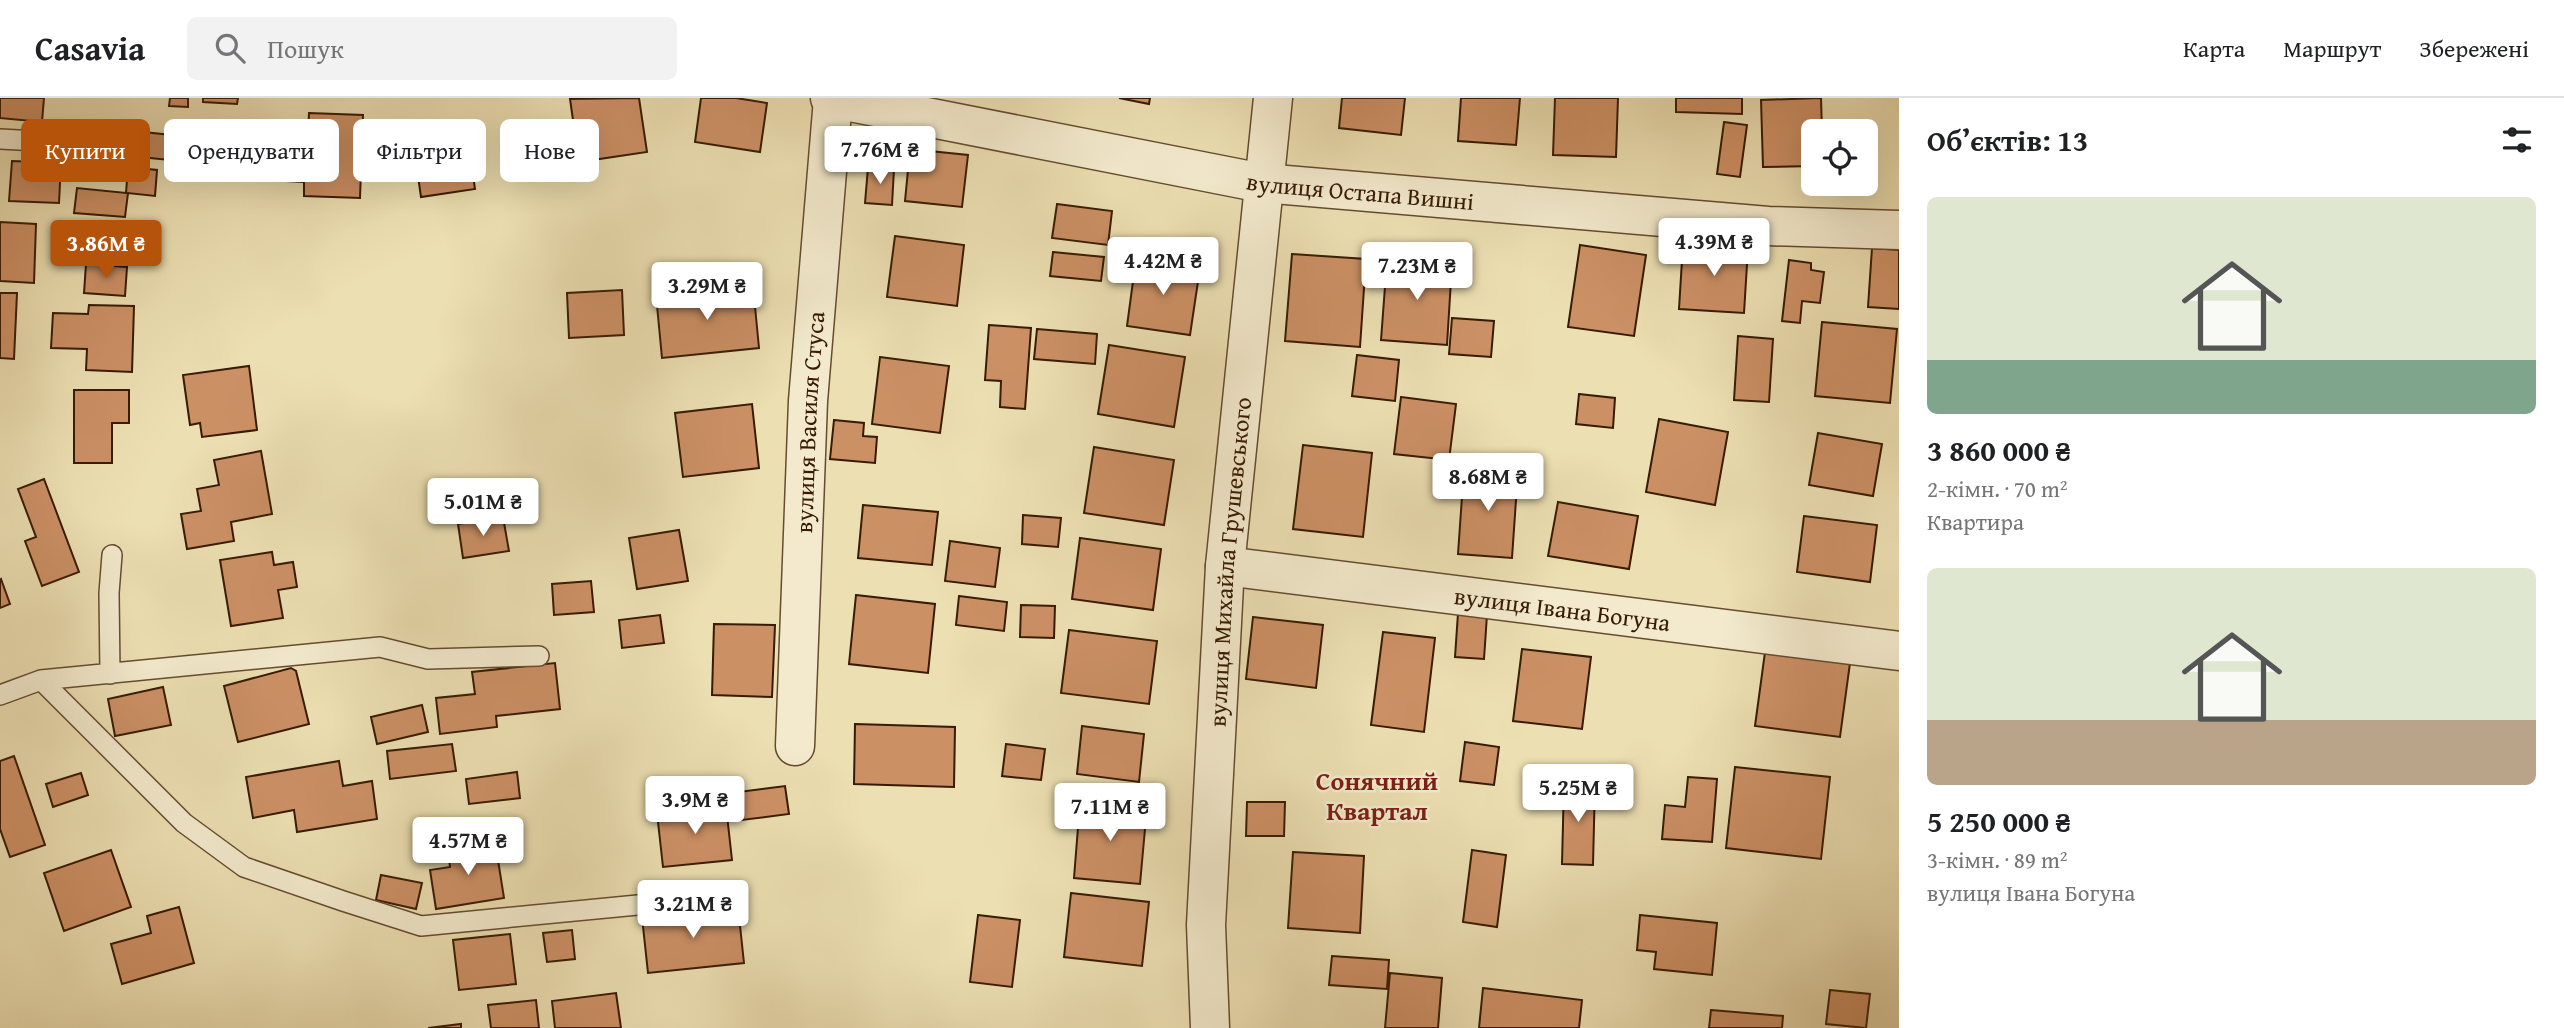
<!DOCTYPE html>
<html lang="uk">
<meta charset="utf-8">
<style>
body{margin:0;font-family:"Gentium Book Plus",serif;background:#f2f2f2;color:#202124;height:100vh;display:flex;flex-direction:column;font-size:26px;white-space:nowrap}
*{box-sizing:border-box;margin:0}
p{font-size:23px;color:#757577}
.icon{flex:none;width:38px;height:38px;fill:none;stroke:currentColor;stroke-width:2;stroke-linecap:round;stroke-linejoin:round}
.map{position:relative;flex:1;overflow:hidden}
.panel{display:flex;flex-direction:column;background:#fff;width:665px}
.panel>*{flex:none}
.banner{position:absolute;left:21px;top:21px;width:665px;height:63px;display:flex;gap:14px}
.buttons{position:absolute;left:1801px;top:21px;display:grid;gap:14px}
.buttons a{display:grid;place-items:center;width:77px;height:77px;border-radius:10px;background:#fff;box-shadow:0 7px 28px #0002;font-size:35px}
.price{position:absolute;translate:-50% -60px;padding:0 16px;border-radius:7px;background:#fff;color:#222;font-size:23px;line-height:46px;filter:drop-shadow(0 2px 4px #0008)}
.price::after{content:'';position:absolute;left:50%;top:42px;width:21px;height:16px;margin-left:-10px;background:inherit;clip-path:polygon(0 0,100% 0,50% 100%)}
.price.active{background:#b45309;color:#fff}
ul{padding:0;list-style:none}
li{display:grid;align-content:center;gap:14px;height:371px;padding:0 28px}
li span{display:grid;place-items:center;height:217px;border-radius:10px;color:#555}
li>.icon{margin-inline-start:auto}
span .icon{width:126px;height:126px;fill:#fffc;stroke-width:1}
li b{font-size:30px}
h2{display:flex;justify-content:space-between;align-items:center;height:84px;padding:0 28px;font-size:30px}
.pill{padding:0 24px;border-radius:10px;background:#fff;box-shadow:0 7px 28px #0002;font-size:24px;line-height:63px}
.pill.active{background:#b45309;color:#fff}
header{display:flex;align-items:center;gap:42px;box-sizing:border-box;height:98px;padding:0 35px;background:#fff;border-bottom:2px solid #e0e0e0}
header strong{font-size:33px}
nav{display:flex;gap:38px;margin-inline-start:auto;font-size:24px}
.search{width:490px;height:63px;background:#f2f2f2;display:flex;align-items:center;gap:18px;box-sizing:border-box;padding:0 24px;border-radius:10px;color:#757577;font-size:26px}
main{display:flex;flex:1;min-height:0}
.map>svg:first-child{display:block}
.building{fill:#cc9065;stroke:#381b03;stroke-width:2}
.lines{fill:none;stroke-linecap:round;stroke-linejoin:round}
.service-casing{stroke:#654c2f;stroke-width:22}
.minor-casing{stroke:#654c2f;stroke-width:41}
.service{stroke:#f3eacd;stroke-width:19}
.minor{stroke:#f3eacd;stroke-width:38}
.labels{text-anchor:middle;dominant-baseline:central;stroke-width:5;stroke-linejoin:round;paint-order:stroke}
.street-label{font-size:24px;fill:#381b03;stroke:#f3eacd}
.neighbourhood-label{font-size:26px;font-weight:bold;fill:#7a1f14;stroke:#f3eacd}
</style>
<header>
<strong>Casavia</strong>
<div class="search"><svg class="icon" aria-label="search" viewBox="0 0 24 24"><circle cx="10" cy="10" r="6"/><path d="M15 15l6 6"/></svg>Пошук</div>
<nav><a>Карта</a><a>Маршрут</a><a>Збережені</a></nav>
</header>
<main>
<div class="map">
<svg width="1899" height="930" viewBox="0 0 1899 930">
<rect width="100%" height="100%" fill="#ecdfb2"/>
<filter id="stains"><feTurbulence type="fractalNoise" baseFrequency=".00286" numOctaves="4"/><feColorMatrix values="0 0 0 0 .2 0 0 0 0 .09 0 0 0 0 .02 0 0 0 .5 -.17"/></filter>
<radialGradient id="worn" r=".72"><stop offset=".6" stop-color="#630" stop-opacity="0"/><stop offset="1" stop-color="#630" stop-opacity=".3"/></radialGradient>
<path class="building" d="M0,0H44L42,24L0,20Z
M170,0H188V9L169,8Z
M203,0H238L237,6L203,4Z
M639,0L647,54L579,64L570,1Z
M701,0H736L767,5L760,54L695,44Z
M1119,0H1150L1149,6Z
M1342,0H1405L1401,37L1339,30Z
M1461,0H1520L1516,47L1458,43Z
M1555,0H1618L1616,59L1553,57Z
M1676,0H1742V16L1676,14Z
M1821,0L1822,33H1813V68L1763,69L1761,2Z
M309,15L363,17L360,100L304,98V84L247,81L249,34L308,36Z
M1724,24L1747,27L1740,79L1717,76Z
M192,30L217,35L211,67L186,62Z
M134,33L171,37L169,62L131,58Z
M910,51L968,57L962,109L905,103Z
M470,56L475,91L421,99L416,64Z
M12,63L61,65L59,105L9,103Z
M128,69L157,72L155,98L128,95L125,119L74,115L77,90L126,95Z
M868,69L894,71L892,107L865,105Z
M1057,106L1112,113L1108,147L1052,140Z
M0,124L36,126L34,185L0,183Z
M149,125V157L64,158V126Z
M895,138L964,147L957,208L887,199Z
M1683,146L1748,150L1744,215L1679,211Z
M1580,147L1646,157L1634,238L1568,229Z
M1872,150L1899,152V211L1868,209Z
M1053,154L1104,159L1101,183L1050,178Z
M1292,156L1366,161L1360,249L1285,243Z
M1136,161L1200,170L1190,237L1127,228Z
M1387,162L1452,166L1447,247L1381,242Z
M1789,162L1811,165V172L1824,174L1820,205L1802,203L1800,225L1782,223Z
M86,166L127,169L125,198L84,195Z
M753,188L759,250L662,260L656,197Z
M622,192L624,237L569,240L567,195Z
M0,195H17L14,261L0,260Z
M89,207L134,208L132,274L86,272L87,251L51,250L53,215L88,216Z
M1452,220L1494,223L1491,259L1449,256Z
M1822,224L1897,231L1890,305L1815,298Z
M989,227L1031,230L1025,311L1000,309L1001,283L985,282Z
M1037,231L1097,236L1095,266L1034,261Z
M1738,238L1773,241L1769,304L1734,302Z
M1109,247L1185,259L1174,329L1098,316Z
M1357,257L1399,262L1395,303L1352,298Z
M880,259L949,268L940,335L872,326Z
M249,268L257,332L202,339L200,325L190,327L183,277Z
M74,292H129V325H112V365H74Z
M1579,296L1615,300L1613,330L1576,326Z
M1401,299L1456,306L1449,362L1394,356Z
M752,306L759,370L683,379L675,315Z
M1659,321L1728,334L1715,407L1646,394Z
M834,322L864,325L863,338L877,339L875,365L830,361Z
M1818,335L1882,346L1873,398L1809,387Z
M1303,347L1372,355L1363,439L1293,431Z
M1094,349L1174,362L1164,427L1084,415Z
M261,353L272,416L231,424L234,443L187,451L181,416L201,413L197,391L219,387L214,362Z
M1464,370L1518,373L1512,460L1458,456Z
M44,381L79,474L42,488L25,443L36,439L18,391Z
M1558,404L1638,418L1629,471L1548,458Z
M863,407L938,414L932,467L858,460Z
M1023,417L1061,420L1058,449L1022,446Z
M1804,418L1877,427L1870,484L1797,474Z
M503,419L509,453L463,460L458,426Z
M679,432L688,483L637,491L629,440Z
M1080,440L1161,451L1153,512L1072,501Z
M950,443L1000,450L995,489L945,483Z
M272,454L274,467L293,464L297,489L278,492L283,520L231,528L220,462Z
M1,481L10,506L0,510V482Z
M591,483L594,514L554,517L552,486Z
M856,497L935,506L928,575L849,566Z
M959,498L1007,504L1004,533L956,527Z
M1021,507L1055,508L1054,540L1020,539Z
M1458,515L1487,517L1484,561L1455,559Z
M660,517L664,545L622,550L619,522Z
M1253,519L1323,527L1316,590L1246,581Z
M714,526L775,527L772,599L712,597Z
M1069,532L1157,543L1149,606L1061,595Z
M1383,534L1435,540L1424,634L1371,627Z
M1522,551L1591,559L1582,631L1513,623Z
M1765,554L1850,565L1840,639L1755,628Z
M555,565L560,611L496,618L497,629L440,636L436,600L475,596L472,574Z
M291,570L296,573L309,626L238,644L224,588Z
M163,589L171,627L115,638L108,601Z
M422,607L428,634L377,646L371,619Z
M855,626L955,629L954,689L854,686Z
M1082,628L1144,636L1139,684L1077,676Z
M1465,644L1499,649L1494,687L1460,683Z
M452,646L456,673L390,681L387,653Z
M1006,646L1045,651L1041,682L1002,678Z
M14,658L45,747L10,759L0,731V663Z
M339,663L343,688L372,683L377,721L297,734L294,712L253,720L246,679Z
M1735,669L1830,679L1821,761L1726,750Z
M517,674L520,700L469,706L466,681Z
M81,675L88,697L53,709L46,686Z
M1688,679L1717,681L1712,744L1662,741L1665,707L1685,709Z
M1564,685L1595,686L1593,767L1562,766Z
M785,688L789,716L742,722L738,694Z
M1080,704L1147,709L1140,786L1074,780Z
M1247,704H1285L1284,738H1246Z
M726,708L732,762L663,769L657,715Z
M495,743L504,800L436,811L430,772L450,769L448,751Z
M111,752L131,809L64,833L44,775Z
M1472,752L1506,757L1497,829L1463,824Z
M1293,754L1364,758L1360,835L1288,830Z
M381,777L422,785L416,811L376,802Z
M1071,795L1149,804L1142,868L1064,859Z
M179,809L194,865L122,886L111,846L151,835L147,818Z
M738,809L744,865L648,875L642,819Z
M978,817L1020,822L1012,889L970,884Z
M1640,817L1717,825L1712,877L1654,871L1656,854L1637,852Z
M572,832L575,861L547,864L543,835Z
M510,836L516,886L459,892L453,842Z
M1332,858L1389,862L1387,891L1329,887Z
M1390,875L1442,880L1438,930H1385Z
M1483,890L1582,902L1579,930H1479Z
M1830,892L1870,896L1866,930L1826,926Z
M616,895L621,930H555L552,903Z
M536,902L539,930H491L488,907Z
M1711,912L1783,918L1782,930H1709Z
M461,926V930H428Z"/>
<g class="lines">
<g class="service-casing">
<path id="service" d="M0,41L73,45
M110,576L109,495L112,457
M41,582L184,725L244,769L343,803L421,828L679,803
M0,597L41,582L380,549L428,561L539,558"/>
</g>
<g class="minor-casing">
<g id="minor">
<path id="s1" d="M830,0L1262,85L1768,128L1899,132"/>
<path id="s2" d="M1225,468L1899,553"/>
<path id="s3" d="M795,648L808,303L833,1"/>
<path id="s4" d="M1210,930L1206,827L1225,468L1273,0"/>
</g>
</g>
<use href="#service" class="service"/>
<use href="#minor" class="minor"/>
</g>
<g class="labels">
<g class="street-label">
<text stroke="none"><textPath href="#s1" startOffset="539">вулиця Остапа Вишні</textPath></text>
<text stroke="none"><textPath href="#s3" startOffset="324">вулиця Василя Стуса</textPath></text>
<text stroke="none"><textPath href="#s4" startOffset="467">вулиця Михайла Грушевського</textPath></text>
<text stroke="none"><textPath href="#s2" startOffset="340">вулиця Івана Богуна</textPath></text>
</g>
<g class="neighbourhood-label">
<text x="1377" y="682">Сонячний<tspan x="1377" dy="30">Квартал</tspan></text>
</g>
</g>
<rect width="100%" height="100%" filter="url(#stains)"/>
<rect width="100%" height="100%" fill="url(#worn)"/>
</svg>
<div class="buttons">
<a><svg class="icon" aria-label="locate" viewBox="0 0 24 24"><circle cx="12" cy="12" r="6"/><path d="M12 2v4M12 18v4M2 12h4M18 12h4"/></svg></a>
</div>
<b class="price" style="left:880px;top:88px">7.76M ₴</b>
<b class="price" style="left:1714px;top:180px">4.39M ₴</b>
<b class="price active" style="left:106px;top:182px">3.86M ₴</b>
<b class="price" style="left:1163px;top:199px">4.42M ₴</b>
<b class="price" style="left:1417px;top:204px">7.23M ₴</b>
<b class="price" style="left:707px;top:224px">3.29M ₴</b>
<b class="price" style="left:1488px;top:415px">8.68M ₴</b>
<b class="price" style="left:483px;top:440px">5.01M ₴</b>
<b class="price" style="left:1578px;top:726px">5.25M ₴</b>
<b class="price" style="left:695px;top:738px">3.9M ₴</b>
<b class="price" style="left:1110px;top:745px">7.11M ₴</b>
<b class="price" style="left:468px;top:779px">4.57M ₴</b>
<b class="price" style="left:693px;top:842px">3.21M ₴</b>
<div class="banner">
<a class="pill active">Купити</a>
<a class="pill">Орендувати</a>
<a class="pill">Фільтри</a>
<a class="pill">Нове</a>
</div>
</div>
<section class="panel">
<h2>Об’єктів: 13<svg class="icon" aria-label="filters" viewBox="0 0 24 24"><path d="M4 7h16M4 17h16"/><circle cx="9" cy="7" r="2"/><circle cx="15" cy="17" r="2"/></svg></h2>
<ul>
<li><span style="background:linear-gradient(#dfe7d0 75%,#7fa58c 0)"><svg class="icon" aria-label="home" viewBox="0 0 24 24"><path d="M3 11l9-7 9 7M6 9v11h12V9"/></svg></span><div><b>3 860 000 ₴</b><p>2-кімн. · 70 m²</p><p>Квартира</p></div></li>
<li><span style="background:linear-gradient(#dfe7d0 70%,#b9a48a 0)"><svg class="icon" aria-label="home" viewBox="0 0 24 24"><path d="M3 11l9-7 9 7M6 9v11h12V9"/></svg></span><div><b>5 250 000 ₴</b><p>3-кімн. · 89 m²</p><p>вулиця Івана Богуна</p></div></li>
</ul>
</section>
</main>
